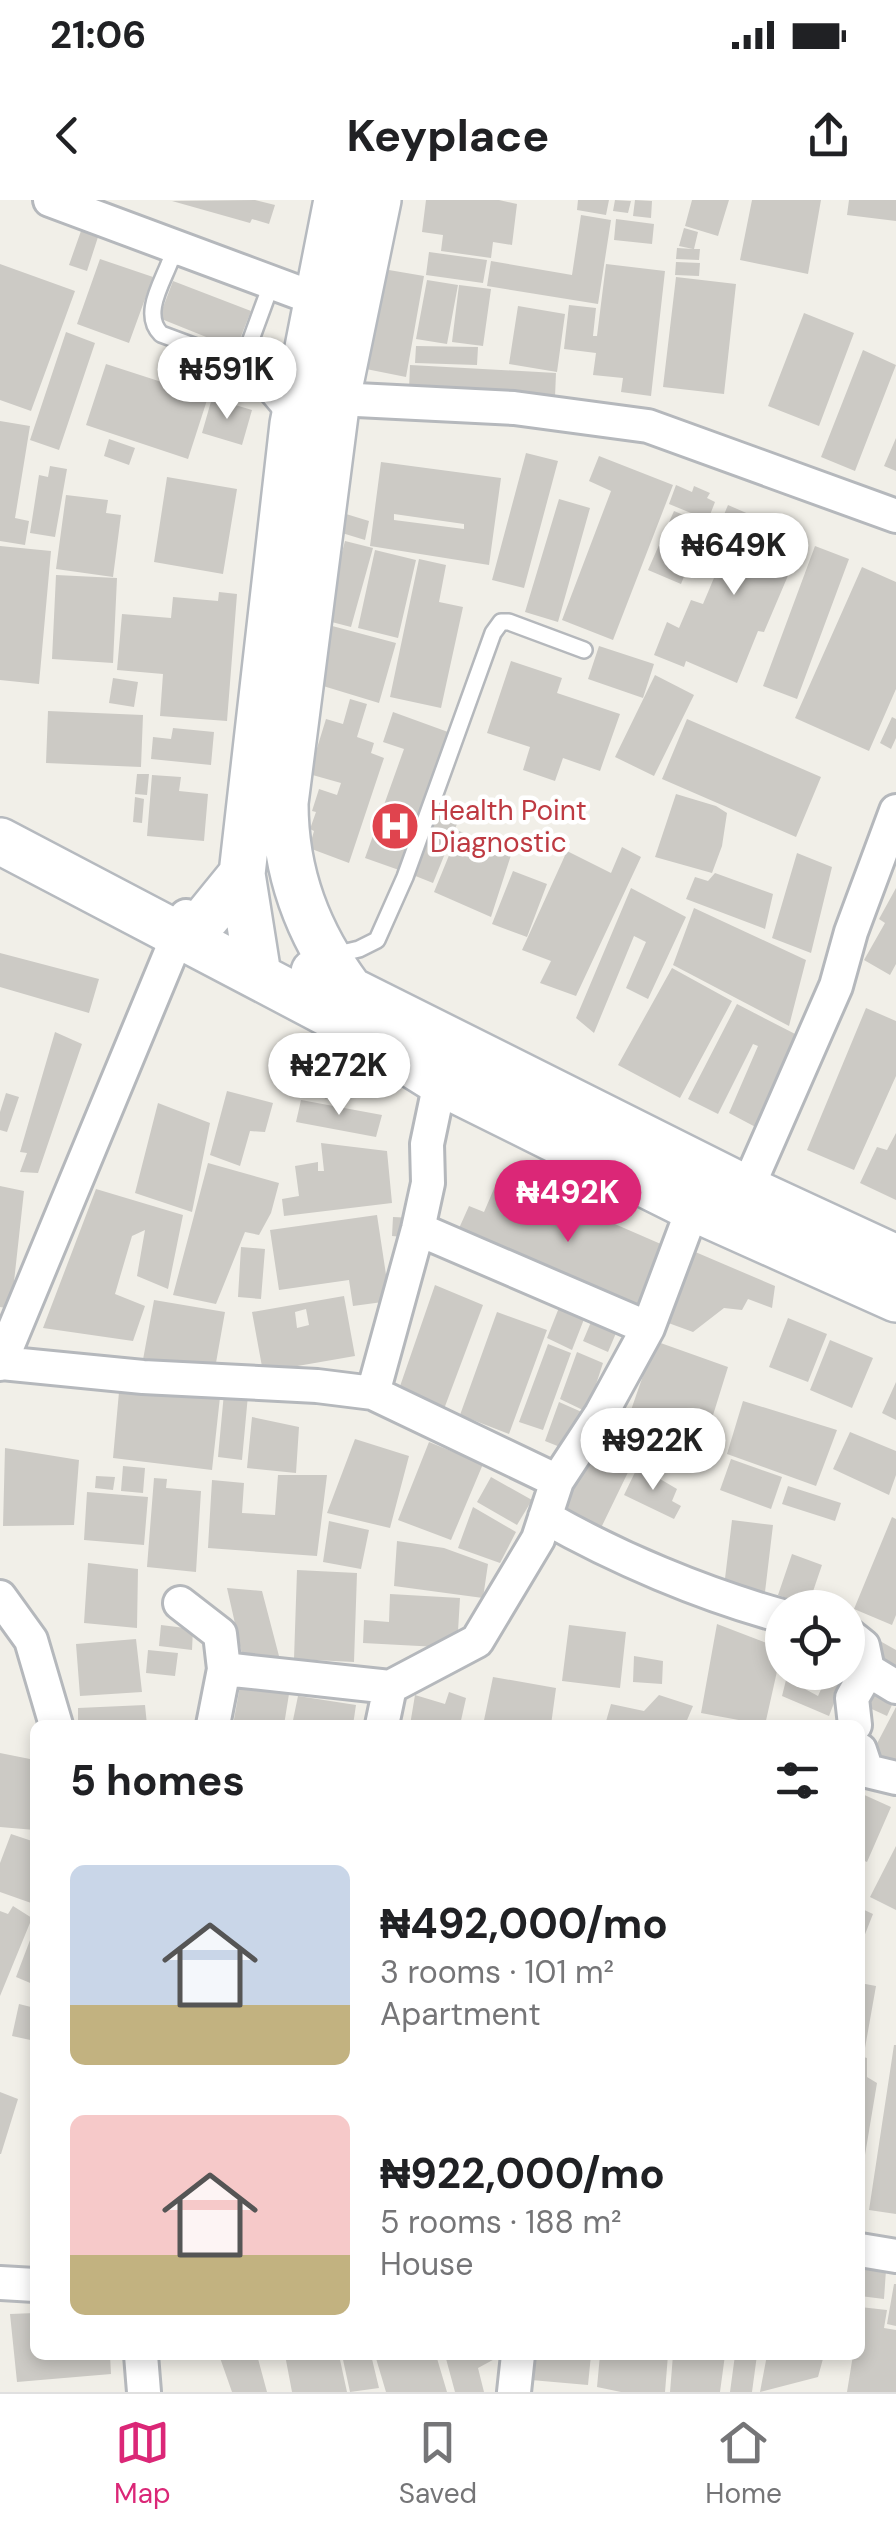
<!DOCTYPE html>
<meta charset="utf-8">
<style>
body{margin:0;font-family:"DM Sans",sans-serif;background:#f2f2f2;color:#202124;height:100vh;display:flex;flex-direction:column;font-size:38px;white-space:nowrap}
*{box-sizing:border-box;margin:0}
p{font-size:32px;color:#757577}
.icon{flex:none;width:55px;height:55px;fill:none;stroke:currentColor;stroke-width:2;stroke-linecap:round;stroke-linejoin:round}
.map{position:relative;flex:1;overflow:hidden}
.sheet{position:absolute;left:30px;top:1520px;width:835px;height:640px;display:flex;flex-direction:column;background:#fff;border-radius:15px;box-shadow:0 5px 15px #0003}
.sheet>*{flex:none}
.controls{position:absolute;left:765px;top:1390px;display:grid;gap:20px}
.controls a{display:grid;place-items:center;width:100px;height:100px;border-radius:50%;background:#fff;box-shadow:0 5px 15px #0003;font-size:50px}
.price{position:absolute;translate:-50% -85px;padding:0 22px;border-radius:35px;background:#fff;color:#222;font-size:32px;line-height:65px;filter:drop-shadow(0 2px 5px #0008)}
.price::after{content:'';position:absolute;left:50%;top:60px;width:30px;height:22px;margin-left:-15px;background:inherit;clip-path:polygon(0 0,100% 0,50% 100%)}
.price.current{background:#db2777;color:#fff}
ul{padding:0;list-style:none}
li{display:flex;align-items:center;gap:30px;height:250px;padding:0 40px}
li span{display:grid;place-items:center;flex:none;width:280px;height:200px;border-radius:15px;color:#555}
li>.icon{margin-inline-start:auto}
span .icon{width:120px;height:120px;fill:#fffc;stroke-width:1}
li b{font-size:42px}
h2{display:flex;justify-content:space-between;align-items:center;height:120px;padding:0 40px;font-size:42px}
.status{display:flex;justify-content:space-between;align-items:center;height:70px;padding:0 50px;background:#fff;direction:ltr}
.status svg{height:28px;fill:currentColor}
header{display:flex;justify-content:space-between;align-items:center;height:130px;padding:0 40px;background:#fff;font-size:45px;font-weight:700}
.dock{display:flex;justify-content:space-around;align-items:center;height:140px;border-top:2px solid #e0e0e0;background:#fff;font-size:28px;color:#757577}
.dock a{display:grid;justify-items:center;gap:5px}
.dock .current{color:#db2777}
.map>svg:first-child{display:block}
.building{fill:#cccac5;fill-rule:evenodd}
.lines{fill:none;stroke-linecap:round;stroke-linejoin:round}
.lane-casing{stroke:#b5b8bc;stroke-width:20}
.street-casing{stroke:#b5b8bc;stroke-width:38}
.secondary-casing{stroke:#b6babf;stroke-width:50}
.lane{stroke:#fff;stroke-width:15}
.street{stroke:#fff;stroke-width:32}
.secondary{stroke:#fff;stroke-width:45}
.labels{text-anchor:middle;dominant-baseline:central;stroke-width:9;stroke-linejoin:round;paint-order:stroke}
.health-label{font-size:28px;fill:#be3a42;stroke:#fff;text-anchor:start}
</style>
<div class="status"><b>21:06</b><svg viewBox="0 0 49 12"><path d="M0 12V9h3v3zM5 12V6h3v6zM10 12V3h3v9zM15 12V0h3v12zM26 1h20v11H26zM47 4h2v5h-2z"/></svg></div>
<header><svg class="icon" aria-label="back" viewBox="0 0 24 24"><path d="M15 5l-7 7 7 7"/></svg>Keyplace<svg class="icon" aria-label="share" viewBox="0 0 24 24"><path d="M12 15V3M7 8l5-5 5 5M5 13v7h14v-7"/></svg></header>
<div class="map">
<svg width="896" height="2192" viewBox="0 0 896 2192">
<rect width="100%" height="100%" fill="#f1efe8"/>
<path class="building" d="M255,0L275,5L269,24L252,19L250,23L172,1Z
M426,0H499L517,4L512,45L493,42L491,58L441,51L443,35L422,32Z
M578,0H609L606,15L577,10Z
M615,0L631,1L628,13L613,11Z
M635,0L652,1L651,18L633,16Z
M692,0H729L718,36L685,26Z
M752,0H821L808,74L740,60Z
M849,0H896V21L847,15Z
M581,15L611,20L598,104L487,86L491,61L572,75Z
M616,19L654,24L652,44L614,40Z
M684,28L698,32L694,49H700L699,60L676,59L677,48L693,49L679,46Z
M81,31L98,37L87,71L69,65Z
M429,52L487,60L483,83L426,75Z
M100,59L153,77L129,143L77,124Z
M676,62L700,63L699,76L675,75Z
M0,64L75,91L31,211L0,200Z
M606,64L665,71L651,196L621,192L623,178L593,175L596,153L564,149L569,105L596,108L593,136H597Z
M383,69L424,76L406,177L366,169Z
M676,77L736,84L724,194L663,187Z
M427,80L458,85L447,144L416,139Z
M173,81L251,111L236,149L159,118Z
M459,85L491,89L483,146L452,142Z
M518,106L565,114L557,172L509,164Z
M804,113L854,133L819,226L768,206Z
M66,132L95,143L59,250L30,240Z
M416,146L478,147L477,165L415,163Z
M863,150L896,165L855,271L821,257Z
M106,164L208,197L188,259L86,225Z
M410,165L556,173L555,197L409,190Z
M212,198L252,210L242,245L202,233Z
M0,221L30,226L15,318L29,321L25,345L0,341Z
M896,238V271L884,266Z
M109,239L135,248L129,265L104,256Z
M526,253L558,261L524,388L492,380Z
M599,256L673,285L613,440L562,420L611,291L589,281Z
M381,262L501,278L489,365L370,346ZM394,314L464,324V329L394,320Z
M50,266L67,269L55,337L30,333L39,275L48,277Z
M167,277L237,289L223,374L154,362Z
M676,285L692,292L694,286L710,293L707,298L715,302L708,320L669,304Z
M66,295L108,300L106,313L121,315L113,377L56,369Z
M559,299L590,308L558,422L525,412Z
M728,305L804,338L764,432L758,431L737,483L686,461L684,467L654,455L667,422L679,428L691,400L703,404L727,347L720,344L725,332L718,329Z
M674,311L705,324L681,384L648,370Z
M346,314L369,321L365,340L342,333Z
M345,341L373,348L351,427L324,420Z
M0,346L51,351L39,484L0,480Z
M815,346L849,359L797,499L763,486Z
M375,350L416,360L398,438L358,428Z
M419,359L446,365L439,402L463,407L441,508L390,497Z
M862,367L896,382V489L869,551L795,518Z
M56,375L117,378L113,463L52,459Z
M219,392L237,394L227,521L160,516L163,474L117,470L122,414L171,418L173,397L218,401Z
M321,423L396,443L379,503L310,482Z
M599,446L654,464L643,498L588,479Z
M511,461L562,478L557,493L620,514L600,571L563,558L555,581L523,570L530,547L487,533Z
M655,475L694,495L654,576L615,557Z
M113,478L138,482L134,507L109,503Z
M350,499L367,504L357,537L374,543L371,553L384,558L349,663L309,648L314,631L310,629L316,612L312,611L319,589L337,595L341,583L309,574L326,519L343,524Z
M48,511L143,515L141,567L46,563Z
M393,512L448,532L399,670L365,658L404,549L383,542Z
M892,517L896,519V538L891,549L880,543Z
M687,519L821,577L796,637L662,579Z
M173,528L214,532L211,565L151,559L153,537L171,539Z
M137,574H149L147,595L135,594Z
M152,575L181,577L179,591L208,594L204,641L147,636Z
M676,594L716,606L727,613L722,646L712,673L655,657Z
M135,597L144,599L142,623L133,622Z
M439,611L459,619L433,683L413,675Z
M459,631L512,652L491,717L434,692Z
M622,647L641,657L576,796L540,783L551,761L522,750L567,651L611,673Z
M797,653L832,667L811,753L772,738Z
M513,671L547,684L527,737L492,724Z
M715,673L773,694L765,729L686,699L695,677L708,681Z
M631,688L686,717L648,799L626,788L646,742L634,736L594,833L576,818Z
M896,688V764L890,775L864,760L885,723L879,719Z
M694,708L806,760L789,826L673,765Z
M0,753L99,779L89,813L0,787Z
M672,768L732,801L680,898L618,865Z
M737,804L801,837L765,932L729,913L758,846L753,844L718,914L688,899Z
M866,808L896,821V876L854,970L807,950Z
M55,832L82,844L38,973L20,972L27,953L20,952Z
M329,842L352,854L346,867L323,854Z
M313,869L336,885L326,899L304,883Z
M227,891L273,903L265,932L250,931L240,966L210,955Z
M6,893L19,897L7,932L0,930V912Z
M301,900L382,915L376,937L296,922Z
M158,903L210,923L192,1012L135,993Z
M896,933V1000L860,983L877,947L887,950Z
M321,943L387,951L392,1003L284,1016L282,999L299,996L295,966L318,962V971H324Z
M208,963L279,983L271,1013L259,1035L245,1032L216,1104L173,1095Z
M496,984L528,998L532,988L670,1048L642,1115L456,1035L469,1006L484,1012Z
M0,986L24,991L11,1109L0,1107Z
M96,989L183,1015L168,1089L137,1076L145,1030L132,1036L115,1094L145,1106L133,1141L43,1128Z
M377,1015L390,1101L353,1106L349,1080L279,1090L270,1030Z
M393,1017L414,1018V1038L392,1036Z
M241,1047L265,1049L261,1099L238,1097Z
M693,1051L775,1086L772,1108L748,1099L742,1110L724,1108L693,1132L663,1121Z
M435,1085L483,1105L444,1209L398,1192Z
M344,1096L355,1156L263,1172L252,1112ZM306,1109L309,1125L297,1128L295,1112Z
M154,1100L225,1112L214,1174L142,1165Z
M562,1100L588,1109L572,1150L547,1138Z
M497,1112L547,1130L509,1234L460,1215Z
M594,1115L619,1126L608,1152L583,1141Z
M788,1118L827,1134L808,1182L769,1167Z
M830,1140L873,1158L852,1208L810,1190Z
M655,1141L728,1167L705,1241L691,1237L688,1243L676,1233L677,1225L657,1217L654,1221L630,1213Z
M548,1144L571,1153L543,1230L519,1222Z
M577,1152L603,1163L587,1212L560,1199Z
M896,1182V1220L882,1213Z
M119,1192L220,1197L212,1270L113,1258Z
M224,1193L248,1195L242,1260L218,1257Z
M743,1201L837,1230L816,1286L727,1254Z
M559,1202L584,1213L570,1251L545,1241Z
M619,1215L648,1231L600,1330L558,1308L589,1248L601,1251Z
M252,1217L299,1227L296,1273L247,1268Z
M850,1232L896,1251V1275L889,1295L833,1269Z
M355,1239L409,1256L390,1328L327,1313Z
M429,1242L483,1264L451,1340L398,1320Z
M5,1248L79,1260L74,1325L3,1326Z
M731,1259L782,1277L771,1309L720,1290Z
M123,1266L145,1268L143,1293L121,1291Z
M638,1266L677,1289L672,1301L681,1306L674,1319L624,1295Z
M278,1275H327L317,1356L208,1348L212,1280L244,1283L242,1313L275,1315Z
M96,1276L115,1277L113,1290L95,1288Z
M491,1277L532,1300L517,1325L477,1302Z
M154,1278L167,1279L166,1288L201,1291L196,1372L147,1367Z
M788,1286L841,1303L835,1321L782,1304Z
M87,1292L148,1297L144,1345L84,1340Z
M473,1307L516,1332L500,1363L458,1348Z
M892,1317L896,1319V1415L892,1425L854,1409Z
M732,1320L773,1325L765,1392L724,1387Z
M329,1321L369,1330L361,1369L323,1362Z
M397,1341L444,1348L488,1364L483,1398L394,1386Z
M792,1354L822,1365L808,1406L778,1395Z
M88,1363L138,1369L137,1428L84,1423Z
M297,1370L357,1373L354,1462L294,1459Z
M227,1388L262,1391L279,1456L243,1459Z
M390,1394L460,1398L457,1448L363,1443L364,1420L389,1422Z
M717,1424L782,1449L765,1525L701,1513Z
M161,1425L193,1429L192,1450L159,1446Z
M569,1425L626,1432L620,1488L562,1481Z
M136,1439L142,1492L80,1496L76,1444Z
M880,1441L896,1450V1472L871,1459Z
M148,1450L178,1453L175,1476L146,1473Z
M634,1456L663,1461L662,1484L633,1482Z
M788,1472H846L829,1516L782,1496ZM810,1478L823,1485L818,1496L805,1489Z
M493,1477L556,1488L551,1525H483Z
M873,1485L896,1496L887,1516L863,1505Z
M240,1486L289,1494L284,1525H233Z
M449,1492L466,1498L460,1525H410L415,1495L445,1504Z
M659,1495L693,1506L685,1525H605L611,1504L644,1511Z
M298,1496L356,1505L353,1525H292Z
M145,1505L147,1525H78V1508Z
M896,1507V1569L870,1557Z
M0,1553L35,1560V1630L0,1627Z
M860,1593L891,1607L867,1662L860,1659Z
M11,1634L35,1642L34,1704L0,1692V1663Z
M896,1646V1710L870,1697Z
M13,1706L32,1718L0,1796V1711L8,1714Z
M860,1708L873,1714L860,1747Z
M35,1727V1785L16,1777Z
M860,1783L876,1786L865,1848L860,1847Z
M19,1804L35,1808V1841L12,1836Z
M894,1845H896V2014L869,2010Z
M860,1856L867,1858V1877L877,1883L862,1973Z
M0,1892L18,1899L1,1954H0Z
M860,2067L886,2070L884,2099L860,2096Z
M894,2084H896V2126L887,2124Z
M860,2107L887,2110L884,2128L896,2130V2192H847L853,2155H860Z
M35,2113V2155H110L111,2174L17,2182L10,2114Z
M219,2155H257L267,2192H232Z
M285,2155H339L347,2192H292Z
M342,2155H371L379,2188L350,2192Z
M375,2155H436L447,2192H386Z
M445,2155H502L478,2168L484,2192H455Z
M534,2155H591L588,2185L531,2180Z
M600,2155H668L665,2192H621L597,2187Z
M673,2155H725L720,2192H670Z
M735,2155H757L752,2192H730Z
M767,2155H824L818,2177L760,2192Z"/>
<g class="lines">
<g class="lane-casing">
<path id="lane" d="M183,55L171,59C163,82 141,114 161,134L242,164
M274,88L271,85L242,164L286,216
M334,755L359,749L377,740L405,677L493,433L501,422H509L584,450"/>
</g>
<g class="street-casing">
<path id="street" d="M50,0L316,99
M337,199L514,208L648,226L896,316
M747,989L836,786L851,732L896,611
M418,1029L648,1128
M1,1163L143,1177L317,1186L373,1193L557,1281
M0,1164L186,716
M373,1193L418,1029L428,983L427,944L440,882
M545,1317C617,1358 702,1394 782,1416
M0,1397L31,1440L56,1525
M180,1403L220,1434L224,1469L213,1525
M848,1434L863,1446L868,1470L896,1487
M224,1469L390,1487
M382,1525L390,1487L477,1441L538,1339L557,1281L601,1214L648,1128L693,1008
M855,1525L852,1498L868,1470
M860,1550L867,1571L896,1578
M860,2050L896,2056
M0,2083L35,2085
M141,2155L144,2192
M514,2192L518,2155"/>
</g>
<g class="secondary-casing">
<path id="secondary" d="M0,641L339,819L440,882L693,1008L896,1099
M242,674L258,775
M207,717L242,674L293,224L337,0
M314,772L747,989L896,1058
M350,790C308,734 285,674 285,603L337,199L378,0"/>
</g>
<use href="#lane" class="lane"/>
<use href="#street" class="street"/>
<use href="#secondary" class="secondary"/>
</g>
<defs>
<g id="hospital-disc" transform="scale(2.5)"><circle r="9.5" fill="#e0444e" stroke="#fff"/><path d="M-5-5h3v3.5h4V-5h3V5h-3V1.5h-4V5h-3Z" fill="#fff"/></g>
</defs>
<g fill-rule="evenodd">
<use href="#hospital-disc" x="395" y="626"/>
</g>
<g class="labels">
<g class="health-label">
<text x="430" y="610">Health Point<tspan x="430" dy="32">Diagnostic</tspan></text>
</g>
</g>
</svg>
<div class="controls">
<a><svg class="icon" aria-label="locate" viewBox="0 0 24 24"><circle cx="12" cy="12" r="6"/><path d="M12 2v4M12 18v4M2 12h4M18 12h4"/></svg></a>
</div>
<b class="price" style="left:227px;top:222px">₦591K</b>
<b class="price" style="left:734px;top:398px">₦649K</b>
<b class="price" style="left:339px;top:918px">₦272K</b>
<b class="price current" style="left:568px;top:1045px">₦492K</b>
<b class="price" style="left:653px;top:1293px">₦922K</b>
<section class="sheet">
<h2>5 homes<svg class="icon" aria-label="filters" viewBox="0 0 24 24"><path d="M4 7h16M4 17h16"/><circle cx="9" cy="7" r="2"/><circle cx="15" cy="17" r="2"/></svg></h2>
<ul>
<li><span style="background:linear-gradient(#c9d6e8 70%,#c2b280 0)"><svg class="icon" aria-label="home" viewBox="0 0 24 24"><path d="M3 11l9-7 9 7M6 9v11h12V9"/></svg></span><div><b>₦492,000/mo</b><p>3 rooms · 101 m²</p><p>Apartment</p></div></li>
<li><span style="background:linear-gradient(#f6c9c9 70%,#c2b280 0)"><svg class="icon" aria-label="home" viewBox="0 0 24 24"><path d="M3 11l9-7 9 7M6 9v11h12V9"/></svg></span><div><b>₦922,000/mo</b><p>5 rooms · 188 m²</p><p>House</p></div></li>
</ul>
</section>
</div>
<nav class="dock">
<a class="current"><svg class="icon" aria-label="map" viewBox="0 0 24 24"><path d="M3 6l6-2 6 2 6-2v14l-6 2-6-2-6 2zM9 4v14M15 6v14"/></svg>Map</a>
<a><svg class="icon" aria-label="saved" viewBox="0 0 24 24"><path d="M7 4h10v16l-5-4-5 4z"/></svg>Saved</a>
<a><svg class="icon" aria-label="home" viewBox="0 0 24 24"><path d="M3 11l9-7 9 7M6 9v11h12V9"/></svg>Home</a>
</nav>
